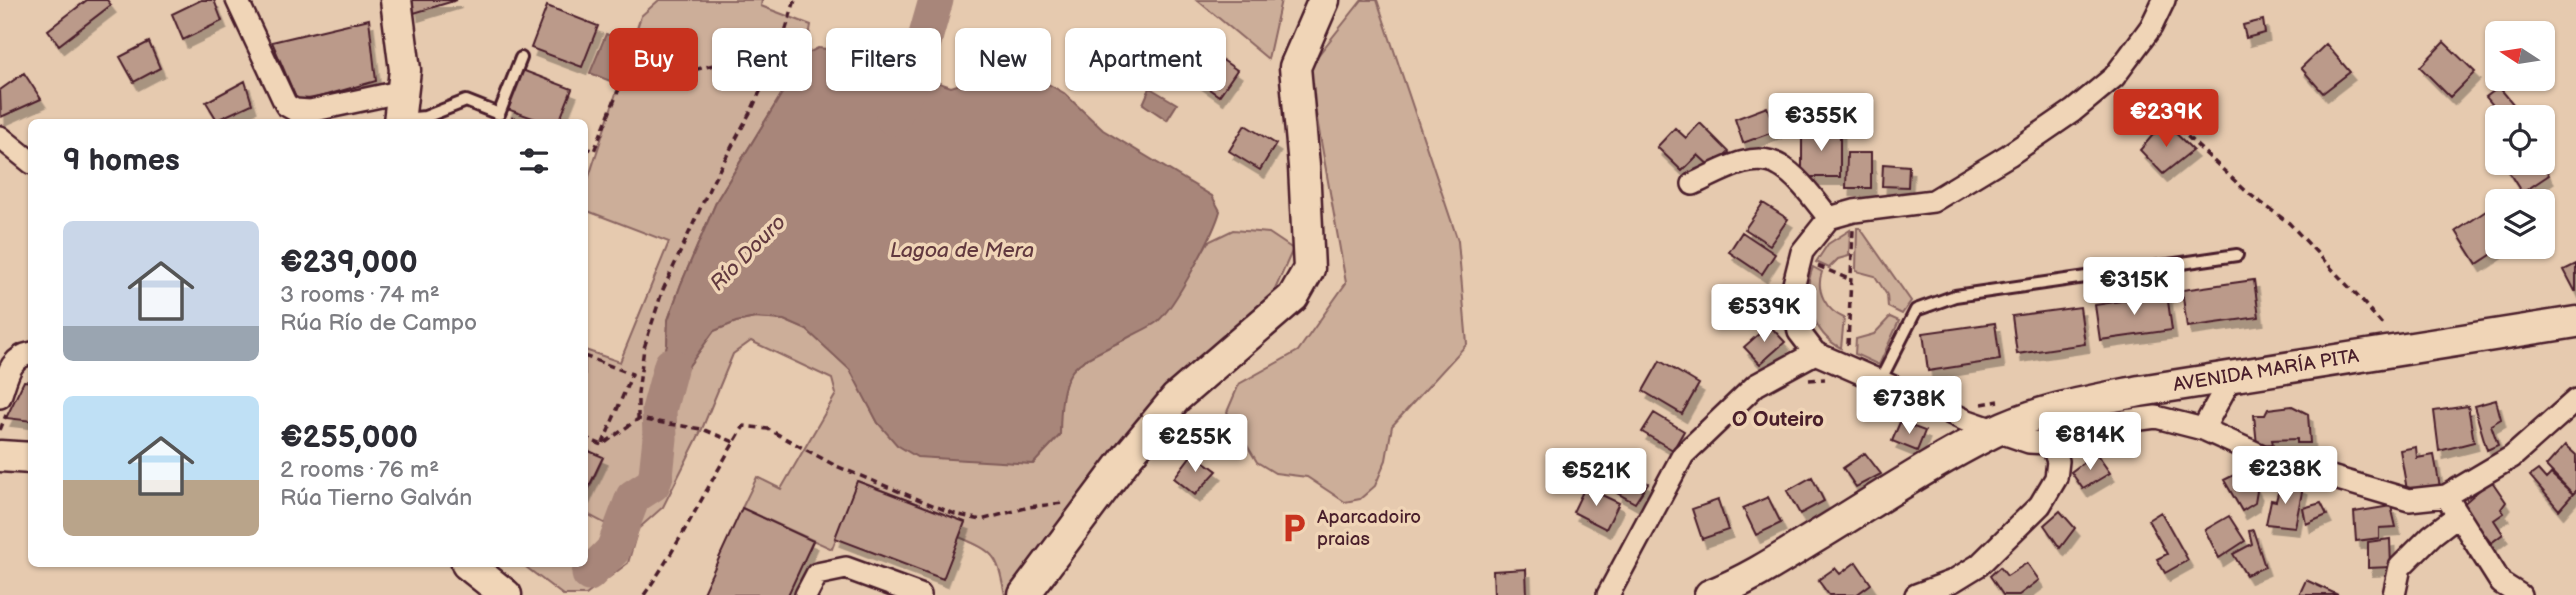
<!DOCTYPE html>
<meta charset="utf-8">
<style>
body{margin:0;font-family:"Balsamiq Sans",sans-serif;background:#f7f7f7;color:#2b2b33;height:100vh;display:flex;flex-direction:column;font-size:26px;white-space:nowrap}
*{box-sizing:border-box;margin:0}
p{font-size:23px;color:#7c7c81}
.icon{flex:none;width:38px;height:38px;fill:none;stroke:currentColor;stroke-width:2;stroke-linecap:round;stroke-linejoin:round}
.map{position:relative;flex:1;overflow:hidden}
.panel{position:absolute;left:28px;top:119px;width:560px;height:448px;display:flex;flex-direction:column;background:#fff;border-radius:10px;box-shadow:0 2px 5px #0004}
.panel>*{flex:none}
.guide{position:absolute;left:609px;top:28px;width:665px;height:63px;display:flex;gap:14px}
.needle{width:46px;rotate:282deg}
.controls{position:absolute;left:2485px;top:21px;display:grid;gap:14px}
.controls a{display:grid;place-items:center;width:70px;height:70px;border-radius:10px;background:#fff;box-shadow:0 2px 5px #0004;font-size:35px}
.price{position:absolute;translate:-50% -60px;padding:0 16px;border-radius:7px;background:#fff;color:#222;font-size:23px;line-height:46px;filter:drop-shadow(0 2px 4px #0008)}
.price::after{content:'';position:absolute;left:50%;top:42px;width:21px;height:16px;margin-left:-10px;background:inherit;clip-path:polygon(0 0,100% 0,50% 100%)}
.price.current{background:#c8321e;color:#fff}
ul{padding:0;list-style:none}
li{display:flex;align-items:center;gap:21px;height:175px;padding:0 35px}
li span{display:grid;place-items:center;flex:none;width:196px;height:140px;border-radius:10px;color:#555}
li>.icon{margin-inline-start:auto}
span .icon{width:84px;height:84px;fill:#fffc;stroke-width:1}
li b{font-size:30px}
h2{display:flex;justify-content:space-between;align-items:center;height:84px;padding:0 35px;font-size:30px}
.pill{padding:0 24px;border-radius:10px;background:#fff;box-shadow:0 2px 5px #0004;font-size:24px;line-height:63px}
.pill.current{background:#c8321e;color:#fff}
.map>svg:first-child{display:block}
.built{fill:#d9bca4}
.green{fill:#ccae99;stroke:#8b6662;stroke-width:2}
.water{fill:#a8867a;stroke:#825d5a;stroke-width:2}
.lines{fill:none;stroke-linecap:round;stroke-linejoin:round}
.river{stroke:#a8867a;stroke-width:35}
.building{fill:#bb9a8a;stroke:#4a1f2b;stroke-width:2;filter:url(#shadow)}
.lane-casing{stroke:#4a1f2b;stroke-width:16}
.street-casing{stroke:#4a1f2b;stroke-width:26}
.secondary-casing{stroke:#4a1f2b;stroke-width:35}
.path{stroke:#4a1f2b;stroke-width:3.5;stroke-dasharray:7 5;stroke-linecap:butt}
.lane{stroke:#f0d5b7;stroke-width:10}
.street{stroke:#f0d5b7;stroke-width:21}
.secondary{stroke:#f0d5b7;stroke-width:30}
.labels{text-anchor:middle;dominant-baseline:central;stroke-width:7;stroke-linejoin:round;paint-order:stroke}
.street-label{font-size:19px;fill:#4a1f2b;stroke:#f0d5b7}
.poi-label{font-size:19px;fill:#4a1f2b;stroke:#f0d5b7;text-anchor:start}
.water-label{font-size:21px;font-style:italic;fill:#62393f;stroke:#f0d5b7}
.neighbourhood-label{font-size:21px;font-weight:bold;fill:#4a1f2b;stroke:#f0d5b7}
</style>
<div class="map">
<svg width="2576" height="595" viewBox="0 0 2576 595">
<defs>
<filter id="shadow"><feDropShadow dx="4.5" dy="8" stdDeviation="0" flood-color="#0004"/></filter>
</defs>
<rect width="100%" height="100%" fill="#e6caaf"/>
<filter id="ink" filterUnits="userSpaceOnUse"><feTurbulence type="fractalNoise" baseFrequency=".0143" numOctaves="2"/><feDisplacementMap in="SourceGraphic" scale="14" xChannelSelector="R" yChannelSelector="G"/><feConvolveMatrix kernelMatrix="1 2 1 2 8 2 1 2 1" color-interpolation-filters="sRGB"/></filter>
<g filter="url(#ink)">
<path class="built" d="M584,513L610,525L588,557L585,556Z"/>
<path class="green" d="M659,0H762L761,6L811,25L806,54L717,200L681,284L668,320L667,345L660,368L664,410L675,385L714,331L736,322L755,318L784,320L807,330L851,370L878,423L1011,462L1033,464L1060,435V403L1069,372L1088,356L1126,339L1185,282L1208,242L1233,230L1269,233L1293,249L1261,321L1011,595H1005C997,556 997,553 959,537L965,522L858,481L832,549L742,508L757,477L781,489L836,394L832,379L751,341L733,354L702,429L663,507L638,529L628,563L586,595H563L522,564H584L585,556H588L610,526L585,513V498L603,458L585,449V350L620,362L669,242L585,210V189L641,16Z
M1197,0H1281L1268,59Z
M1362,0H1377L1458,241L1467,344L1392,426L1386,460L1375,486L1360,499L1345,502L1307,477L1275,473L1257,462L1227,412L1239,384L1298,351L1346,283L1308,68Z
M1857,228H1860L1911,301L1902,314L1888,307L1887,295L1875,276L1856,271Z
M1850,230L1849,256L1838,259L1829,268L1816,262L1828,244Z
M1813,267L1822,272C1815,291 1826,310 1844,318L1841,348C1813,334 1801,296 1813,267Z
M1890,317L1899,321L1879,365L1855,354L1856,339L1874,334Z"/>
<path class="water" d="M606,34L626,41L610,81L590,73Z
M818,48L845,51L951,87L1004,70L1034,76L1064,93L1103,130L1212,196L1220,211C1214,234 1174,308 1157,322C1150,327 1141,331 1133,335C1073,367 1061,359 1060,435L1033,464L917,457L897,445L878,423L850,370L807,330L784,320L755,318L736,322L714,331L675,385L664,410L655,409L654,391L667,345L668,320L681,284L717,200L806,54Z
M1150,88L1177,104L1167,120L1143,104Z"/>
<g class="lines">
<path class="river" d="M893,118L915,74L936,0
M589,574L613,550L633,497L653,484L656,475L660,438L659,410L671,365"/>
</g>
<path class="building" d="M87,0H107L111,5L59,45L48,30Z
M201,0H214L222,21L183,40L172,14Z
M412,0H457L414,13Z
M547,6L598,26L582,67L531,48Z
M369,19L376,81L298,103L272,42Z
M2263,20L2265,33L2246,38L2243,25Z
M149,42L160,68L134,82L120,57Z
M2444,42L2475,72L2450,97L2420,67Z
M2326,44L2350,72L2323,93L2301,68Z
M1211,52L1237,70L1219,96L1192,77Z
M522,70L572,89L559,122H544L507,109Z
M24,73L41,99L1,117L0,90Z
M245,81L252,104L217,120L206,102Z
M2499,87L2524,117H2503L2486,97Z
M1767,107L1776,131L1743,143L1735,119Z
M2164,122L2193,150L2163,174L2140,150Z
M1700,123L1729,152L1713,169L1698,155L1682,171L1657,147L1675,128L1686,138Z
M1245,125L1276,144L1260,170L1229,151Z
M1802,128H1840V177H1802Z
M1847,153H1871V188H1846Z
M2503,163H2541L2549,175L2522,193Z
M1883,164L1909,166L1908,187L1882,186Z
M1763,203L1788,219L1770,245L1745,229Z
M2495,205L2497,247H2503L2477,264L2456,231Z
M1742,232L1775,254L1762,274L1729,252Z
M2576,264V291H2575L2564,270Z
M2254,280L2259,317L2187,327L2182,290Z
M2167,294L2172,330L2100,340L2095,305Z
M2080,307L2085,344L2017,354L2012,316Z
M1995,323L2000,360L1928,371L1923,333Z
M1769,325L1785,342L1760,364L1744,347Z
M1660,361L1699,384L1682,414L1643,391Z
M24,381L32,382V421L6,418Z
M2496,400L2501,419L2491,425L2498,445L2487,450L2474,406Z
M2292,406L2308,414L2310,443H2297V439L2272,440L2273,444L2257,445L2254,415H2265L2268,409Z
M2468,406L2474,442L2439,451L2434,411Z
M1654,413L1684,431L1673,450L1642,432Z
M1900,422L1925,431L1917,451L1892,441Z
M2565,445L2576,455V491L2573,494L2546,466Z
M2416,447L2417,458L2434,455L2440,487L2407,490L2400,450Z
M584,449L603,457L584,497Z
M1193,453L1217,471L1195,495L1174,478Z
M1865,453L1881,474L1856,487L1843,468Z
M2096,453L2110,473L2083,489L2071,472Z
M2246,469L2257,491L2255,503L2242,511L2224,480Z
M2538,470L2546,479L2551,474L2573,494L2559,510L2530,476Z
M1629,472L1648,483L1635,503L1617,493Z
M1812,477L1824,501L1800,514L1787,491Z
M2491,480L2506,502L2501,509L2504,513L2494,520L2503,534L2491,543L2461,506Z
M857,481L965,522L943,579L835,538Z
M2281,481L2303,487L2295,527L2266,524L2271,500L2276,501Z
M1585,487L1619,503L1606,529L1573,512Z
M1768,497L1781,523L1756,535L1743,508Z
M1718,500L1728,530L1702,539L1692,509Z
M2321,503L2327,515L2306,524L2303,508Z
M2391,506L2396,527L2379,528V538L2356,541L2354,512Z
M742,508L813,541L788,595H702Z
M2060,511L2075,528L2060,548L2044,525Z
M2161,512L2188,560L2165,573L2157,559L2167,554L2148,520Z
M2229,516L2245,541L2219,558L2205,530Z
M2253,530L2265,567L2246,575L2233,554L2252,544L2249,531Z
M2390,539L2391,567L2368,568V542Z
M1856,562L1871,584L1856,595H1829L1818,580L1835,568L1840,574Z
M2027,563L2039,580L2019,595H2003L1990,576L2000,567L2007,576Z
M1526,569L1527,595H1494L1493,571Z
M2306,580L2338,595H2299Z"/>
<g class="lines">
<g class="lane-casing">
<path id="lane" d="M402,119L425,117L466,101L499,114L521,58
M1880,381L1916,310L1955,296L2237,255"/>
</g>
<g class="street-casing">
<path id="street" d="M237,0L286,105L295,110L310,111L404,91
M2164,0L2151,27L2114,77L2073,111L2009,155L1933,201L1854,211L1829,218L1802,252L1792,292L1799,332L1815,353L1930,403L1965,420L2029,442L2047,443L2125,421L2156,417L2203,429L2267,458L2409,500L2446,496L2512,457L2576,400
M0,137L32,163
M1693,184C1717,173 1754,149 1780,166C1798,176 1816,202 1829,218
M0,397C7,378 9,357 32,353
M2203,429L2232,376
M2446,496L2501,583L2520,595
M806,595L817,574L846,568L920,595
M1608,595L1683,455L1756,385L1815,353
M1916,595L1953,581L1979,565L2040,505L2056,478L2058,461L2051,442
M2394,595L2400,567L2432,535L2458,515"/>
</g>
<g class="secondary-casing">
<path id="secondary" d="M396,0L405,70L399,122
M0,456L32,458
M467,564L506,595
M1024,595L1128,456L1176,398L1293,297L1309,269L1304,166L1295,67L1324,0
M1710,595C1743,582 1774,563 1804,544C1866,507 1927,465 1991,433C2037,410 2090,401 2140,391L2576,322"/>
</g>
<path class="path" d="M2161,112L2248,193L2289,223L2362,301L2385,328
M511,118L522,122
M584,147L594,151L619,89L780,48
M1818,266L1851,280
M1848,345L1853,230
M584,356L632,374L603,443
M1809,380L1825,379
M1982,404L1999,401
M638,419V393L644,348L662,292L710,187L752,109L780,48L795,0
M0,430L6,415
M584,437L602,445L638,419L702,429L734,442
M644,595C682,541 709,482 744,426L768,429L836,466L955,514L981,520L1029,507L1063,503"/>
<use href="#lane" class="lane"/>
<use href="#street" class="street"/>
<use href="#secondary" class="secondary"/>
</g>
</g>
<defs>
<g id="parking-bare" transform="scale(2.415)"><path d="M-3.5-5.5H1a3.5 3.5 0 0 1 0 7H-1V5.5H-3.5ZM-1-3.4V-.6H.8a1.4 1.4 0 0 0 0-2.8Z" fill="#c8321e" stroke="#f0d5b7" stroke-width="2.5" paint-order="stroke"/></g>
</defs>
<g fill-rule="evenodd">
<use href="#parking-bare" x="1294" y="528"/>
</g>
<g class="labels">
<g class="street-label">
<text transform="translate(2266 371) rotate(-9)">AVENIDA MARÍA PITA</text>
</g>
<g class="poi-label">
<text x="1317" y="517">Aparcadoiro<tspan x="1317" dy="22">praias</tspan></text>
</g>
<g class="water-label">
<text x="962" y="250">Lagoa de Mera</text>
<text transform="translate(748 253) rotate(-45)">Río Douro</text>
</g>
<g class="neighbourhood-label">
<text x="1778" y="419">O Outeiro</text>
</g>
</g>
</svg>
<div class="controls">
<a><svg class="needle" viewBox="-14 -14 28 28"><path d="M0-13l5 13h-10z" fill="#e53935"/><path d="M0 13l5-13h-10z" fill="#7c7c81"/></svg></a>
<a><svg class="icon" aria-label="locate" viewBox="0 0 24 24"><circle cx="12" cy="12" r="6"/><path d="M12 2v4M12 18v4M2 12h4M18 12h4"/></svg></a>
<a><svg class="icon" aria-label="layers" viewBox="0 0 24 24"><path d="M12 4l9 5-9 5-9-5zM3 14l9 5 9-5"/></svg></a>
</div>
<b class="price current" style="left:2166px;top:149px">€239K</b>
<b class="price" style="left:1821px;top:153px">€355K</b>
<b class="price" style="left:2134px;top:317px">€315K</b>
<b class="price" style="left:1764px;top:344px">€539K</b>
<b class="price" style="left:1909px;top:436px">€738K</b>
<b class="price" style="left:2090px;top:472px">€814K</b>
<b class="price" style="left:1195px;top:474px">€255K</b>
<b class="price" style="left:2285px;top:506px">€238K</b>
<b class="price" style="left:1596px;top:508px">€521K</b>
<div class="guide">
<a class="pill current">Buy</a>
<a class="pill">Rent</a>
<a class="pill">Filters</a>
<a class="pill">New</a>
<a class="pill">Apartment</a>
</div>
<section class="panel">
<h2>9 homes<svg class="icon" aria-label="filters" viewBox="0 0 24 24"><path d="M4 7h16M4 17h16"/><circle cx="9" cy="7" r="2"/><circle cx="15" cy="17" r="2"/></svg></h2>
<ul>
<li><span style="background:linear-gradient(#c9d6e8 75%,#9aa5b1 0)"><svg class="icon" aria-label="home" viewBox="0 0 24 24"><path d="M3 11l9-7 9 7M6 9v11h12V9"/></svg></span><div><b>€239,000</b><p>3 rooms · 74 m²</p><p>Rúa Río de Campo</p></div></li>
<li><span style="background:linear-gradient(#bfe0f5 60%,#b9a48a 0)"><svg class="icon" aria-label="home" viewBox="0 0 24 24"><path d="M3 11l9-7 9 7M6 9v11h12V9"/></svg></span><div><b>€255,000</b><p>2 rooms · 76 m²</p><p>Rúa Tierno Galván</p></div></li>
</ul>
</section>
</div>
